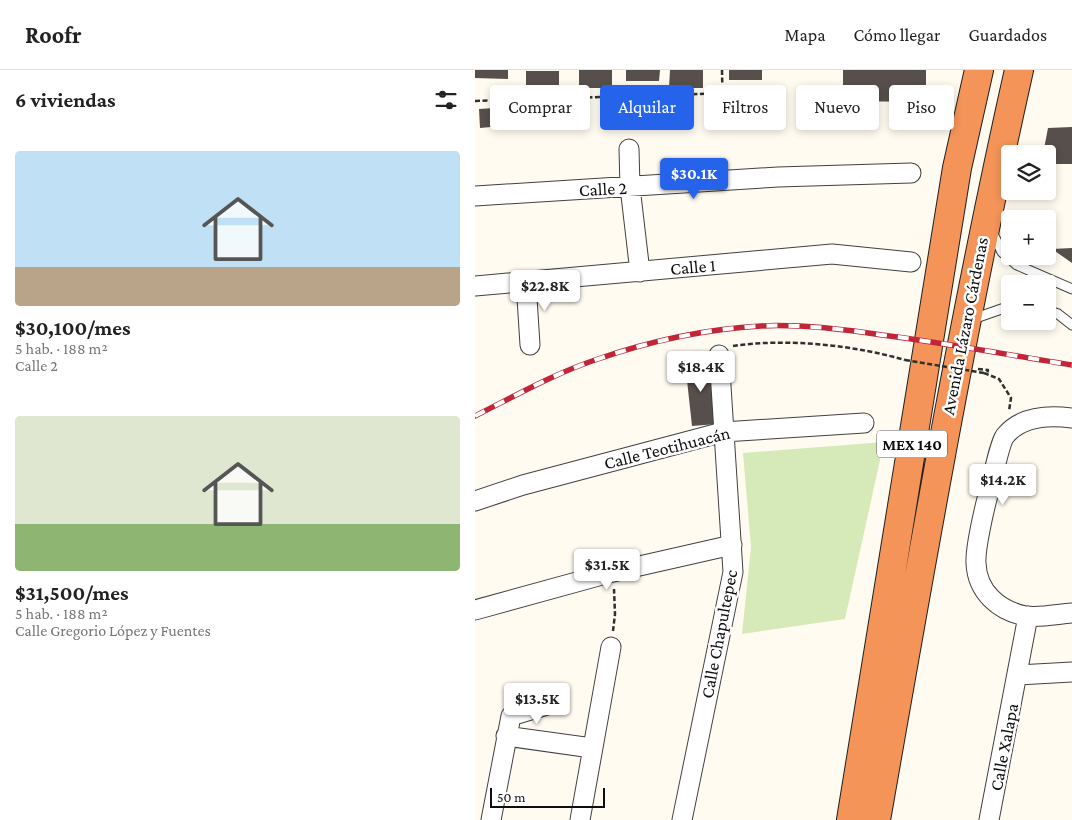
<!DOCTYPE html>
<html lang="es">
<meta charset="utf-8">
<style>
body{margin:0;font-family:"Crimson Pro",serif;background:#f2f2f2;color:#222;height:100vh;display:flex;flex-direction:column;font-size:19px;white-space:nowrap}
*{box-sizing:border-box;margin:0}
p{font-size:16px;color:#767676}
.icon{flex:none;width:28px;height:28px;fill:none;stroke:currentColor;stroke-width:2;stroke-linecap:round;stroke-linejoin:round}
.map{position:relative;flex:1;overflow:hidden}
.panel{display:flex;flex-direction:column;background:#fff;width:475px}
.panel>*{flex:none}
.guide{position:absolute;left:15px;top:15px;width:475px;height:45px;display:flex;gap:10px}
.tools{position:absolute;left:526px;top:75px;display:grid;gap:10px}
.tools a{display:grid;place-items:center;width:55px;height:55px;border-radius:5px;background:#fff;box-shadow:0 2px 8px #0003;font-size:25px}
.scale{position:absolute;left:15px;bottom:12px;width:115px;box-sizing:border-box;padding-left:5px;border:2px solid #0e0e0e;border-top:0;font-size:14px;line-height:18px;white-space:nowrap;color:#0e0e0e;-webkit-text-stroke:4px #fff;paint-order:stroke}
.price{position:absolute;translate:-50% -42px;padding:0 11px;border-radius:5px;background:#fff;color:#222;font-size:16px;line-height:32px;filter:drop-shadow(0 1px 2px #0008)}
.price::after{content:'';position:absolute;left:50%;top:30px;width:15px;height:11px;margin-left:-8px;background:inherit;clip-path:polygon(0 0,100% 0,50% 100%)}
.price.active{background:#2563eb;color:#fff}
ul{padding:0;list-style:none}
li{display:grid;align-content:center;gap:10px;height:265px;padding:0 15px}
li span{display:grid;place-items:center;height:155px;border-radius:5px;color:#555}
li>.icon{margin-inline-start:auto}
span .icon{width:90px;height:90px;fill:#fffc;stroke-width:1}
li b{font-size:21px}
h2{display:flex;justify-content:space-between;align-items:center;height:60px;padding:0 15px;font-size:21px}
.pill{padding:0 18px;border-radius:5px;background:#fff;box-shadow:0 2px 8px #0003;font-size:18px;line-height:45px}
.pill.active{background:#2563eb;color:#fff}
header{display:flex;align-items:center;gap:30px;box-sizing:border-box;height:70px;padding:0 25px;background:#fff;border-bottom:1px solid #e0e0e0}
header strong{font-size:24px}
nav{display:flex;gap:28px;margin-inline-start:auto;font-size:18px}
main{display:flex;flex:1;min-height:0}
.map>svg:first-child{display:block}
.green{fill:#d6eab9}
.building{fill:#574f4b}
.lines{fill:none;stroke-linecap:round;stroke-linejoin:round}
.lane-casing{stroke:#414141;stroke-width:11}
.street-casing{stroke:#414141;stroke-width:21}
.highway-casing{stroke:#1f1f1f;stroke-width:30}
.path{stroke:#303030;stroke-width:2.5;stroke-dasharray:5 2.5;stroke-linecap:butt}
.lane{stroke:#fff;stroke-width:9}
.street{stroke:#fff;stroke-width:19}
.highway{stroke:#f59458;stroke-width:28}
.rail-casing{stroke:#c02538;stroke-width:5.5}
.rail{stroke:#fff;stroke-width:4;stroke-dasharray:11;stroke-linecap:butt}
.path-bridge{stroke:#303030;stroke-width:2.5;stroke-dasharray:5 2.5;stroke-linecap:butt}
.labels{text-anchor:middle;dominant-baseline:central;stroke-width:5;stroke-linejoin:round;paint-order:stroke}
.shield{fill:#fff;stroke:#565656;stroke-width:1}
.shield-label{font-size:16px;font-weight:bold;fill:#0e0e0e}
.street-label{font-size:18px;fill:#0e0e0e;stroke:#fff}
</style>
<header>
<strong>Roofr</strong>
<nav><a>Mapa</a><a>Cómo llegar</a><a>Guardados</a></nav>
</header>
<main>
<section class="panel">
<h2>6 viviendas<svg class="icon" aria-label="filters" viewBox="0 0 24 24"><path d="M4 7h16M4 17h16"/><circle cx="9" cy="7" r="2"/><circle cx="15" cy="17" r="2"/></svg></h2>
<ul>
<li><span style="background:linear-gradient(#bfe0f5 75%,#b9a48a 0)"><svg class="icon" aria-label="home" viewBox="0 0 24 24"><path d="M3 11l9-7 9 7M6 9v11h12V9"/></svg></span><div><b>$30,100/mes</b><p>5 hab. · 188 m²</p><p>Calle 2</p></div></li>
<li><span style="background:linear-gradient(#dfe7d0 70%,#8fb573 0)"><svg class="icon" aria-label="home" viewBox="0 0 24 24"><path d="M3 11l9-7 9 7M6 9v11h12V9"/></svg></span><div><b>$31,500/mes</b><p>5 hab. · 188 m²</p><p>Calle Gregorio López y Fuentes</p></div></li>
</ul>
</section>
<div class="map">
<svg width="597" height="750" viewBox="0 0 597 750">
<rect width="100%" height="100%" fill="#fffbf0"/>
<path class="green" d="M409,372L370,549L267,564L276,477L268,383Z"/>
<path class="building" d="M0,0H33V9L0,8Z
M104,0H137V18H104Z
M151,0H185L184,11H151Z
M195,0H228V18H194Z
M254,0H287V10H254Z
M368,0H451V32L368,31Z
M51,1H84V19H51Z
M256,27L289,28V46H256Z
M186,30H219V49H186Z
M134,35H167V54H134Z
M37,37L38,55L5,58L4,39Z
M59,37H92V56H59Z
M597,57V94H572V84H568L573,58Z
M597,178V193L577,179Z
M235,289L242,354L217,356L210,292Z"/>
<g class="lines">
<g class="lane-casing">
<path id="lane" d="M517,162L527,182L542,195L597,219
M572,240L583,244L597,255
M495,250L535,236"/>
</g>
<g class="street-casing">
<path id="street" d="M154,79L155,117L165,202
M0,126L303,107L436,103
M51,212L55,275
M0,216L357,184L436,192
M597,348C574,345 546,346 530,366C524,374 517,413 513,425C509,440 500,479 501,493C502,522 524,541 551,546C565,548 583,544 597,543
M0,431L48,415L248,362L389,353
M0,540L138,502L257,475
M543,605L597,602
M31,666L117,678
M16,750L36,646L79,633
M105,750L136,577
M207,750L258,502L244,285
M514,750L553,546"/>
</g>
<g class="highway-casing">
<path id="highway" d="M376,750L482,98L504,0
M401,750C445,499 488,249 544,0"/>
</g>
<path class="path" d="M247,0L248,54
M0,31L290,22
M258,276C311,268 378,275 430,290
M503,299L513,300L512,304
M509,303L524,309L536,328L534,341
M138,561L140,544L139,519"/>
<use href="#lane" class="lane"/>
<use href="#street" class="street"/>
<use href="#highway" class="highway"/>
<g class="rail-casing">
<path id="rail" d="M0,346C40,326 80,303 123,289C175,271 231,259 286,256C326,254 367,259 407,265C470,273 534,285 597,295"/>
</g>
<use href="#rail" class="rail"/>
<path class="path-bridge" d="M430,290L509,303"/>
</g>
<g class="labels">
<rect class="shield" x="402" y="360.5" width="70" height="27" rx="4"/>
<g class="shield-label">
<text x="437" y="374">MEX 140</text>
</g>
<g class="street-label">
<text transform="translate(128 119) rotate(-3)">Calle 2</text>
<text transform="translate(218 197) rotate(-5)">Calle 1</text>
<text transform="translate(490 256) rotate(-79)">Avenida Lázaro Cárdenas</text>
<text transform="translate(192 378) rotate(-14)">Calle Teotihuacán</text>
<text transform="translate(244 564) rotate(-79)">Calle Chapultepec</text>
<text transform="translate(529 677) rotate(-79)">Calle Xalapa</text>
</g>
</g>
</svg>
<div class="tools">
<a><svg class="icon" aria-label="layers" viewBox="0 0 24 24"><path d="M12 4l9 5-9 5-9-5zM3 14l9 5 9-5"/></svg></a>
<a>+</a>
<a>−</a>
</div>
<div class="scale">50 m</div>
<b class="price active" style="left:219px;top:130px">$30.1K</b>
<b class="price" style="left:70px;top:242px">$22.8K</b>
<b class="price" style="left:226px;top:323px">$18.4K</b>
<b class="price" style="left:528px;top:436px">$14.2K</b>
<b class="price" style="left:132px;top:521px">$31.5K</b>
<b class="price" style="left:62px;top:655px">$13.5K</b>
<div class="guide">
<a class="pill">Comprar</a>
<a class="pill active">Alquilar</a>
<a class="pill">Filtros</a>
<a class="pill">Nuevo</a>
<a class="pill">Piso</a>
</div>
</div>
</main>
